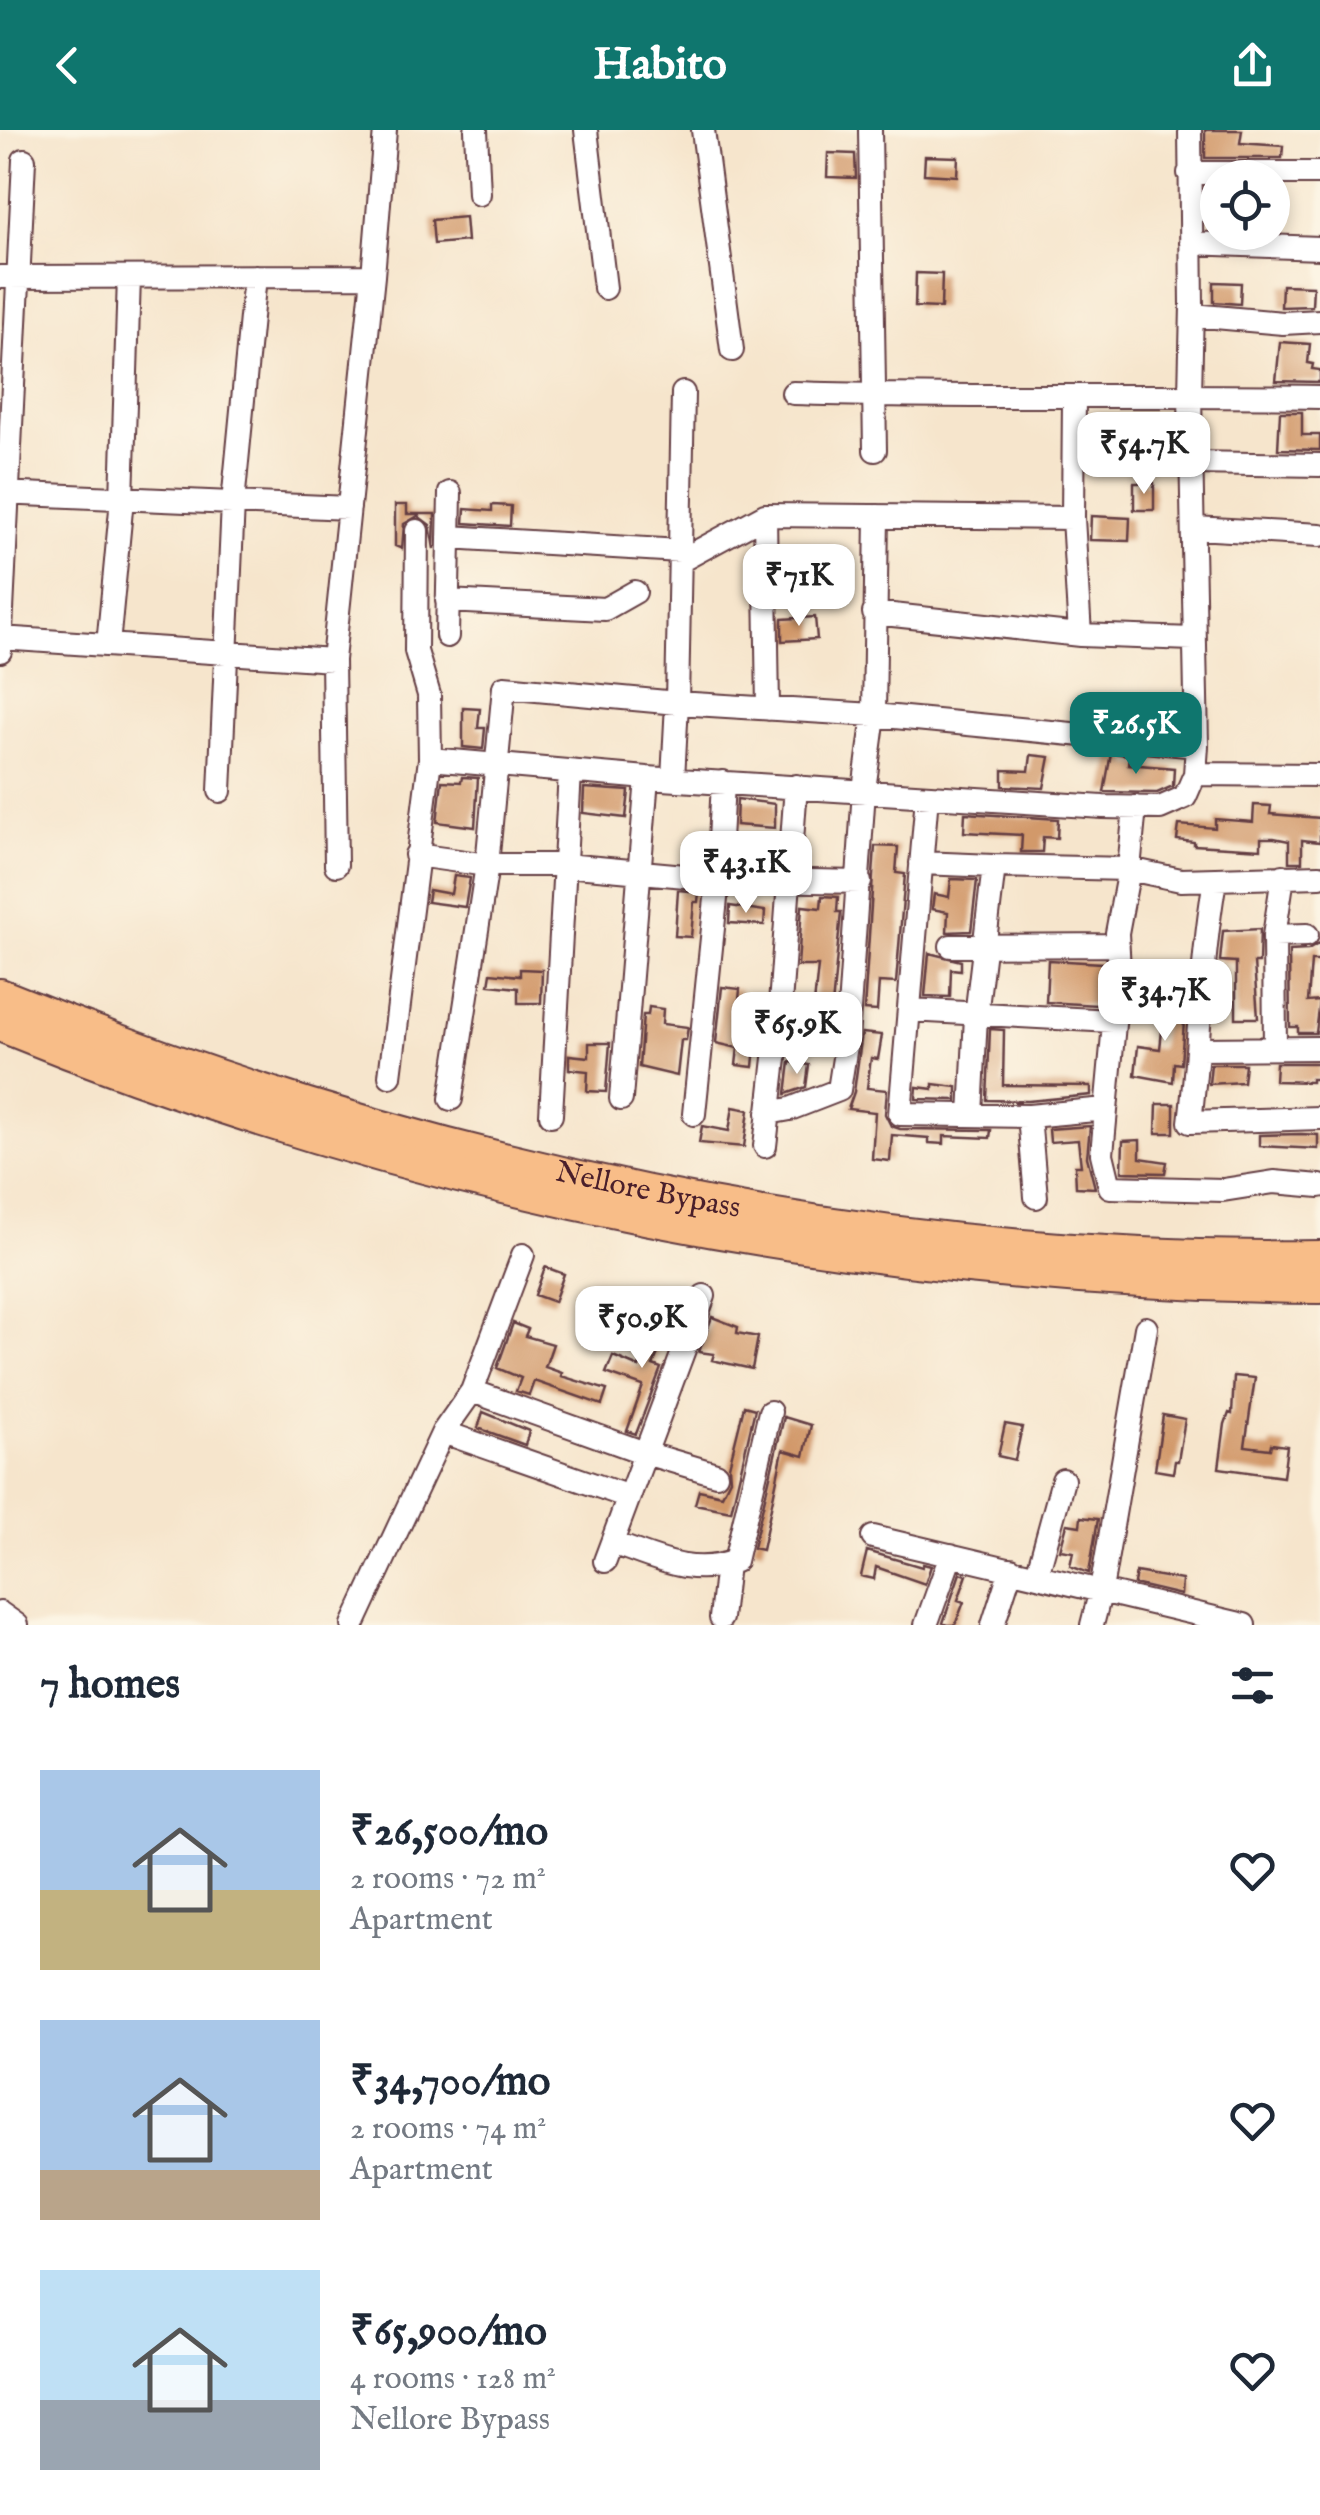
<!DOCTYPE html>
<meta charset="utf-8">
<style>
body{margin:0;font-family:"IM FELL English",serif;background:#f2f2f3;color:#1f2937;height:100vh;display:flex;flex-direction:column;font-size:38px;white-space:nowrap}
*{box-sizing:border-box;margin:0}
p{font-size:32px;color:#747a83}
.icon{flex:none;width:55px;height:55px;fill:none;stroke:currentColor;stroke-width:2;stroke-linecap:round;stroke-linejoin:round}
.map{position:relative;height:1495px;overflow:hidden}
.details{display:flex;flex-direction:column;background:#fff;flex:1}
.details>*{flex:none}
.controls{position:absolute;left:1200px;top:30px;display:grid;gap:20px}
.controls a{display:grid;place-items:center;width:90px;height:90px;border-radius:50%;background:#fff;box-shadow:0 5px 15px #0003;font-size:50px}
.price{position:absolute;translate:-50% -85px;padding:0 22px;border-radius:20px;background:#fff;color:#222;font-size:32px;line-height:65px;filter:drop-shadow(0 2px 5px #0008)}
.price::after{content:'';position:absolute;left:50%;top:60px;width:30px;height:22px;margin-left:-15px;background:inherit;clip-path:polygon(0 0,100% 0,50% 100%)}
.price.current{background:#0f766e;color:#fff}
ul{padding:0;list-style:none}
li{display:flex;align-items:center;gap:30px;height:250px;padding:0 40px}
li span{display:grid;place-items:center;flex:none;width:280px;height:200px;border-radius:0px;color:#555}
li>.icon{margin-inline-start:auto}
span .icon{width:120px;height:120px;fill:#fffc;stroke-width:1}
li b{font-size:42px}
h2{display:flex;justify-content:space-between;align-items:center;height:120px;padding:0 40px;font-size:42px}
header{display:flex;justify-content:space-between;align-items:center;height:130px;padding:0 40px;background:#0f766e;color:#fff;font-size:45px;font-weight:800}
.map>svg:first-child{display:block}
.building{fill:#d2996a}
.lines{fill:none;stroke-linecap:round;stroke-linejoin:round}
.minor-casing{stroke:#643d43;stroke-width:26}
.highway-casing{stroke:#643d43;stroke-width:36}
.minor{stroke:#fff;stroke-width:22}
.highway{stroke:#f8bd88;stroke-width:32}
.labels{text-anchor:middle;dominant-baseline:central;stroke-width:10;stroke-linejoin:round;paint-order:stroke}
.street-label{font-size:30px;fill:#4a1f2b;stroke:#fcf5e5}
</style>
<header><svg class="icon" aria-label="back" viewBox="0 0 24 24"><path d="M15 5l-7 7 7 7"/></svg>Habito<svg class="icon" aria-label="share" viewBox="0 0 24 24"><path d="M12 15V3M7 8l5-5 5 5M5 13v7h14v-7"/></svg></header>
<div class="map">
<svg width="1320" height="1495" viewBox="0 0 1320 1495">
<rect width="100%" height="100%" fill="#fcf5e5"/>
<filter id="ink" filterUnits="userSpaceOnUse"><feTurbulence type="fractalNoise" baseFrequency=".01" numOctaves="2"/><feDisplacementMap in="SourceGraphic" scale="20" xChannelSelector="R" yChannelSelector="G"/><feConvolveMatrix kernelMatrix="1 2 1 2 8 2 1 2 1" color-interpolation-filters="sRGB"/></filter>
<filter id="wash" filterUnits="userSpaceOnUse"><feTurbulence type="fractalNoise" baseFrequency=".0048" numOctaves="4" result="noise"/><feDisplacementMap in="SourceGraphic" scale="40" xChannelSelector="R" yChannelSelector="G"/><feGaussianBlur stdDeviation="2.25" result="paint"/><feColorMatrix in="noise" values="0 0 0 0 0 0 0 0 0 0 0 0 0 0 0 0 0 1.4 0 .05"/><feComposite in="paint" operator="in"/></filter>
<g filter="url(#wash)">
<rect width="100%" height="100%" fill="#f6e5cc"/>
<g id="blocks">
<path class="building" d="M1205,0H1242L1240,13L1283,16L1282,28H1205Z
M828,23L855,24L856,48L827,47Z
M925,26L958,27L957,46L924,44Z
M465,87L467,111L434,114L432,90Z
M916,143L942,144L941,178L915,177Z
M1214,152L1241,153L1240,174L1214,172Z
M1282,155L1313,156L1312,176L1281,177Z
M1280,212L1310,214L1308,233L1313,234L1312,239L1320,240V252L1276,251Z
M1280,282H1302V305H1320V320L1278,319Z
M1134,353H1154V380H1134Z
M395,375H407V384H435L434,419L430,395L418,386L404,394L402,419L395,416Z
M492,375L511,376L510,396L464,393L465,379L492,381Z
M1091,386L1130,388L1129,411L1090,410Z
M815,487L817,509L782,511V489Z
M463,578L480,579L478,598H485L483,619L463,617Z
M1111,623L1129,625L1128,634L1174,638L1173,656L1157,663L1104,662Z
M1031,625L1050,627L1044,658L1003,656V640L1029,641Z
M462,647L478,648L475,697L437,692L442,651L461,652Z
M584,658L629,661L626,688L583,683Z
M737,669L775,674V698L736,695Z
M1254,675L1271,676L1270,684L1320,688V712L1302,710V732H1289V711L1274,708H1261V719L1194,715V712L1177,710L1179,695L1215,698V689L1253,692Z
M965,683L1058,689L1057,708L1043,707L1042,722H1021L1022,705L964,702Z
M875,716L898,717L896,743L905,744L896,853L879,852L877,881L864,880Z
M454,746L470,748L465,777L427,772L429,760L451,764Z
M951,749L977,750L971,801L947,802L948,782L932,779L934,764L949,767Z
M678,760L699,762L698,772H694L691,807L675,806Z
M822,766L838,767L837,782H841L832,876L814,874L818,836H798L802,776L821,778Z
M730,776L765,781L764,795L729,793Z
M1260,799L1259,833H1254L1258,888H1236V832L1220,831L1223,801Z
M1320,813V831H1311L1308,872L1320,871L1316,903H1298V897H1290L1289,821L1308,820Z
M929,823L961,831V840L951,839L950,867L925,866Z
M1048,830L1102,833L1097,875L1046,872Z
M520,839L542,840L541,873H518V858L489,855L491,843L520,846Z
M722,857L740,859L738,881L758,882L753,937L736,935L738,918L716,913Z
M1166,863L1181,864V877H1185L1181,934L1174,933L1173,952L1135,945L1138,916L1160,919Z
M649,877L663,879L662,894L688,897L686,910H681L677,946L639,937L643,885H648Z
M990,899L1004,900L1003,955L1091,956V965L1028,971L987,970Z
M862,903L882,905L878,929L871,928L867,958L887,960L885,984L891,996L900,999L991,1000L990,1008L944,1006V1014L929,1013V1008L892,1005L890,1031L872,1029L875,982L848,979L854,962Z
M589,913H610L606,962L587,961L588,941L569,939V925L589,927Z
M790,932L809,935L806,957L786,964Z
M1276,933H1320V949H1311V952L1275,951Z
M1211,934H1245L1243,952L1209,954Z
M933,954L957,957V970L916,969L917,957L933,959Z
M1157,974H1174V1003H1156Z
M733,977L749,980L744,1017L699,1013L702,996L729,1001Z
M1090,996L1087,1027L1095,1058L1076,1057L1075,1036H1081L1078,1010L1050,1012L1049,999Z
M1301,1004L1318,1005V1019L1259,1016V1005Z
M1140,1010V1028L1167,1032L1165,1043L1122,1042L1123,1011Z
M545,1137L564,1144L554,1172L535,1165Z
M712,1187L738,1197L737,1203L758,1207L752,1239L712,1230L714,1224L699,1222Z
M647,1191L668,1199L653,1235L661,1238L636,1304L627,1301L643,1256L606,1243L613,1226L639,1237L649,1210L641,1206Z
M513,1193L528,1199L525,1206L553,1214L545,1237L562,1243L561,1246L607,1260L602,1275L534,1251L529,1265L516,1261L521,1248L497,1238Z
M1234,1246L1255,1248L1245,1316L1270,1319L1271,1314L1287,1316L1283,1347L1219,1338L1225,1294L1229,1283L1232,1284Z
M744,1276L755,1279L731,1381L695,1374L699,1360L722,1365L730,1349L729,1336Z
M483,1282L529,1301L525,1315L478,1298Z
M1163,1285L1185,1289L1178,1331H1175L1173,1343L1155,1340Z
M784,1287L811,1295L804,1326L783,1320L762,1420L753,1418Z
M1005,1294L1022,1297L1015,1330L998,1326Z
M1081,1387L1098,1389L1089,1443L1070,1436L1073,1422L1060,1420L1067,1394L1080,1396Z
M867,1421L922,1437L923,1434L931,1436L925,1454L876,1437L874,1449L861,1446Z
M1136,1442L1182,1450L1181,1465L1134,1454Z
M960,1443L967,1445L958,1470L964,1472L955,1495H948L943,1493Z"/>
</g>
</g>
<g filter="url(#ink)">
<use href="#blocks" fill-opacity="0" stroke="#643d43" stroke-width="2.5"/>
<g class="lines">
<g class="minor-casing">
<path id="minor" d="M476,0L479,64
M586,0L605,158
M703,0L732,220
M870,0L875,320
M1189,43H1320
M1191,113L1320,118
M373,146L385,0
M0,147L373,146L333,530L336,735
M1192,185L1283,193L1320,191
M683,263L677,573L874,585L1197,616
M793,263C969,269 1144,264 1320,267
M1074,268L1073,388L1080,505
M1192,333L1320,335
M0,363L349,378
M765,385L768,579
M1195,398L1320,405
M449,407L680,421
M680,431L765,385L1073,388
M447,471L605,479L635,462
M874,483L1080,505L1193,509
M447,506L450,363
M0,508L333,530
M108,515L122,369L129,147
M0,521L24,30
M430,629L647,648L1103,677L1160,678L1185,667L1195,644L1197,616L1190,265L1192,175L1190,0
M1195,644L1320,645
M220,661L233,373L255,146
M927,666L900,984L1029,986L1106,979
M1135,677L1129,739L1117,803L1119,840L1102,1024L1110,1057L1223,1060L1274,1052L1320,1056
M416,725L487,735H565L718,749L860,752
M921,733L994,736L976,886L971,985
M994,736L1129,739L1181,750L1320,746
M1215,750C1201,830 1200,911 1190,992L1320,988
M1274,806L1307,805
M951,816L1116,815
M1119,840L1203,852
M910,880L1112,891
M1275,918L1274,806L1283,746
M1199,919L1320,918
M390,946L430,629L429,565L416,521L417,401
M451,969L487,735L504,557L677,573L673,649
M621,969L647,648
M768,983L790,979L839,960L847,909L864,660L874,585L877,386
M694,984L718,749L723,652
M551,985L570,642
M1029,986L1036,1067
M765,1016L778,902L796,656
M472,1261L645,1323L716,1344
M443,1302L629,1367
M873,1407L1244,1495
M612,1413C654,1427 691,1448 735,1431L770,1282
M605,1431L704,1166
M1037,1445L1063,1350
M0,1483L17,1495
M721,1488L727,1434
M353,1495L443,1302L472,1261L523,1125
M926,1495L951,1425
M993,1495L1011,1439
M1092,1495L1101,1460L1146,1198"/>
</g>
<g class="highway-casing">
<g id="highway">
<path id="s1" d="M0,865C416,1034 870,1133 1320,1127"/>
<path d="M0,895C418,1066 869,1153 1320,1157"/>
</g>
</g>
<use href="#minor" class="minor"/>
<use href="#highway" class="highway"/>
</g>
</g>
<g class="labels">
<g class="street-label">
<text stroke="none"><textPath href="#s1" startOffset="678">Nellore Bypass</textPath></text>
</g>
</g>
</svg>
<div class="controls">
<a><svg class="icon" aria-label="locate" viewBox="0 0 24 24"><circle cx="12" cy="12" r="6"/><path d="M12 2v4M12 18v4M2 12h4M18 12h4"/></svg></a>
</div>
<b class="price" style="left:1144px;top:367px">₹54.7K</b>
<b class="price" style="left:799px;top:499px">₹71K</b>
<b class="price current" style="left:1136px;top:647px">₹26.5K</b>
<b class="price" style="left:746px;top:786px">₹43.1K</b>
<b class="price" style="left:1165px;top:914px">₹34.7K</b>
<b class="price" style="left:797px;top:947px">₹65.9K</b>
<b class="price" style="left:642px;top:1241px">₹50.9K</b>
</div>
<section class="details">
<h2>7 homes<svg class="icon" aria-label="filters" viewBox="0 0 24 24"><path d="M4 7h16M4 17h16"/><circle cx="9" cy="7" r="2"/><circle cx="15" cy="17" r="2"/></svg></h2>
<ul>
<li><span style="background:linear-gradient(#a9c7e8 60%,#c2b280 0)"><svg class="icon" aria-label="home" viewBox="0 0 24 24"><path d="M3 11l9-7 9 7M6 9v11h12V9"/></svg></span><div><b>₹26,500/mo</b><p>2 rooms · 72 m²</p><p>Apartment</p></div><svg class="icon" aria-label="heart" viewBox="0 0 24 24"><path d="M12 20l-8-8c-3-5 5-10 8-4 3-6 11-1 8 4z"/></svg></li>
<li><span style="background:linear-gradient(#a9c7e8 75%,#b9a48a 0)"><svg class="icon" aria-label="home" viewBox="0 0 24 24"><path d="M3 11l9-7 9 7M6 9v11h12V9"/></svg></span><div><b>₹34,700/mo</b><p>2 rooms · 74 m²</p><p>Apartment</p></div><svg class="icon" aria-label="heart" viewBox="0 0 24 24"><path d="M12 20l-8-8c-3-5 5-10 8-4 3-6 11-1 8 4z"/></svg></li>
<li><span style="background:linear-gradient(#bfe0f5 65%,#9aa5b1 0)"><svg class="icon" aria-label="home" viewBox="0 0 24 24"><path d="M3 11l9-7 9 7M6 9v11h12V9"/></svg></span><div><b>₹65,900/mo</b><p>4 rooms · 128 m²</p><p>Nellore Bypass</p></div><svg class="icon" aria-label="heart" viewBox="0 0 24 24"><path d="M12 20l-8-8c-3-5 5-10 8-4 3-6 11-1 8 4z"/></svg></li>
</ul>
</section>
